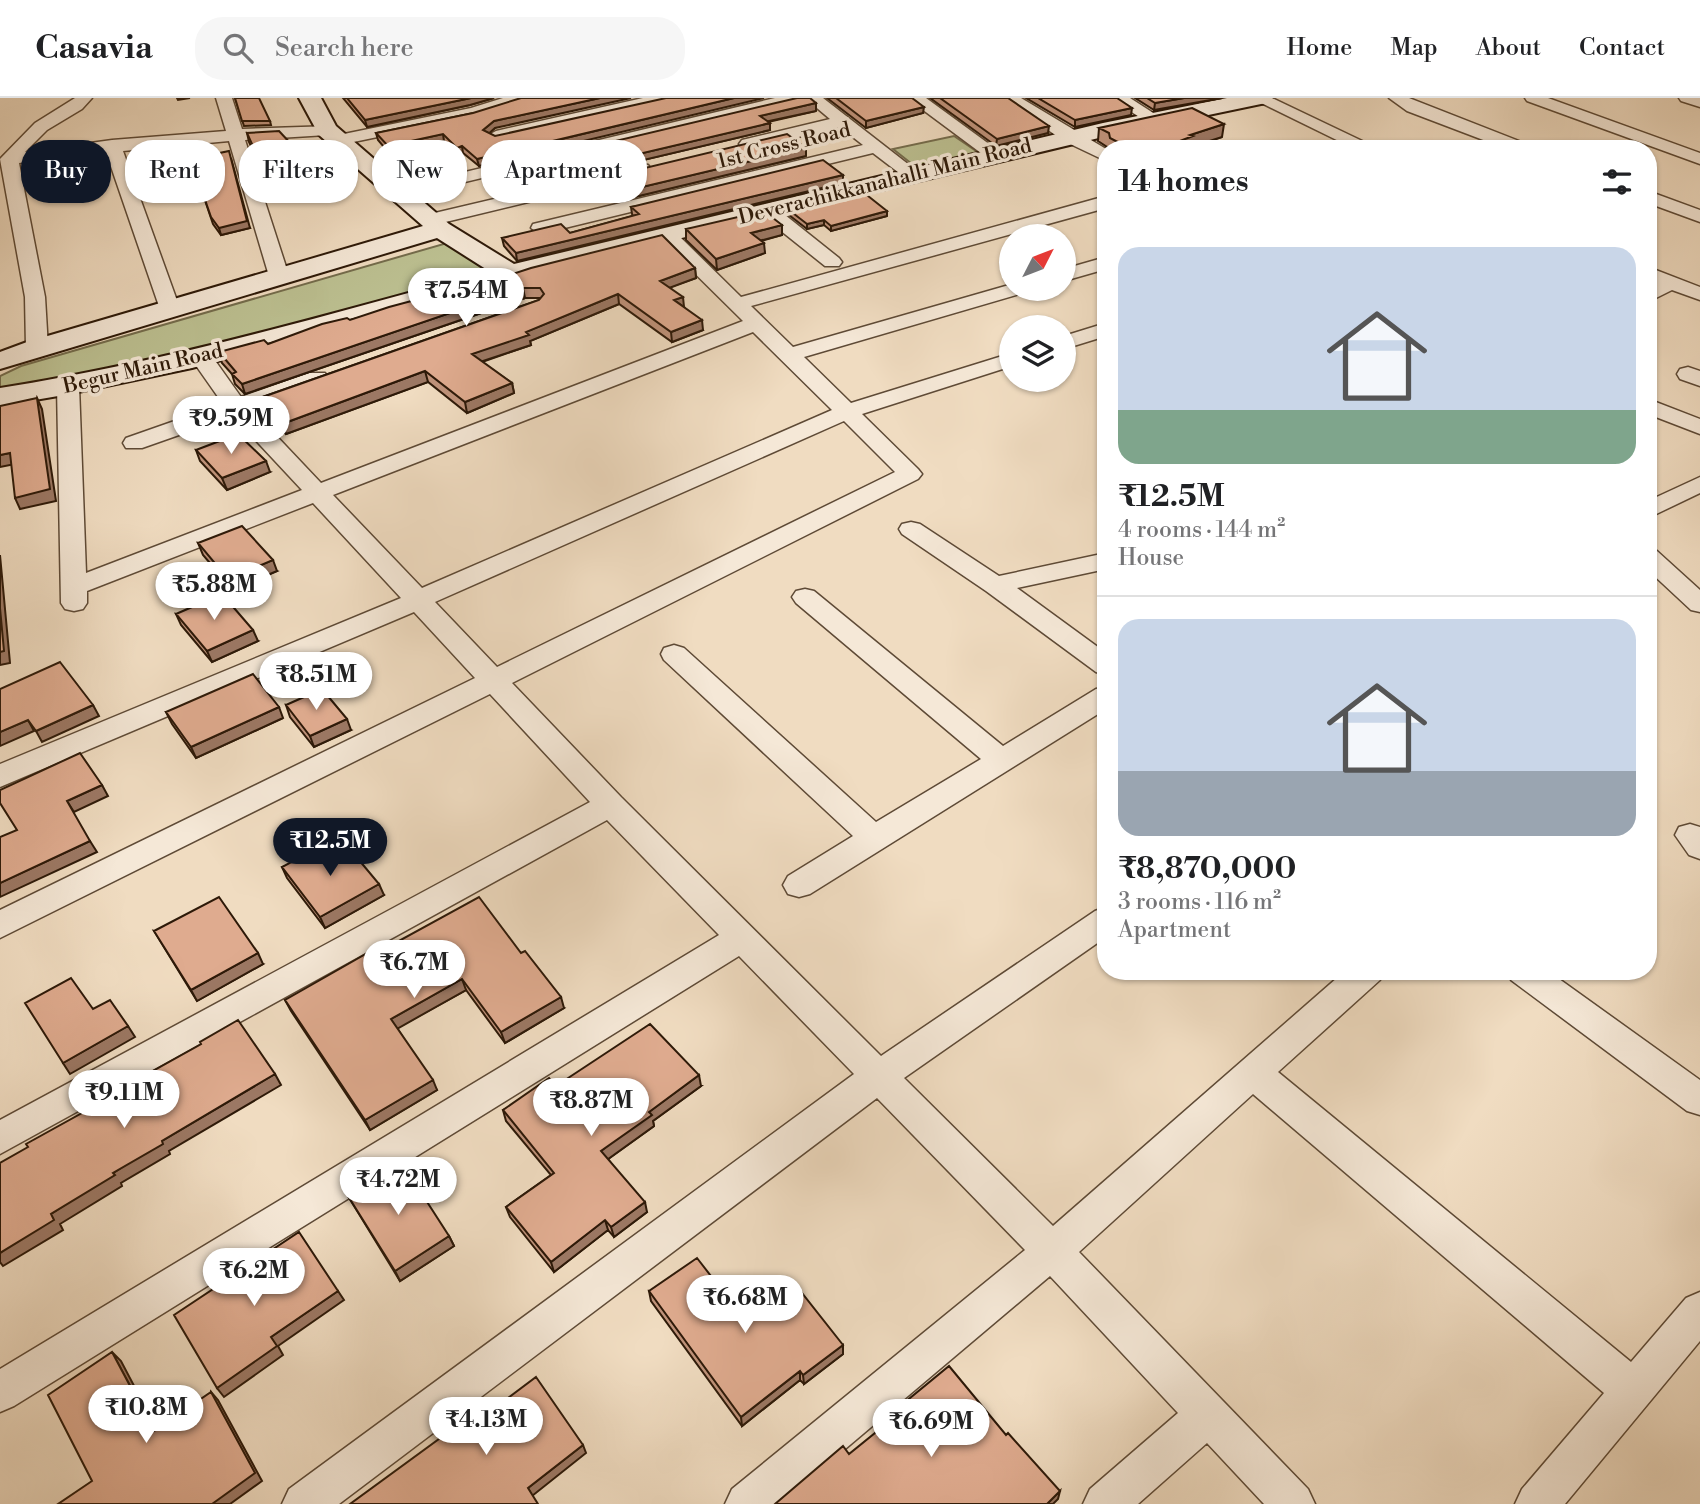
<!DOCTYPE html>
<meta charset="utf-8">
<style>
body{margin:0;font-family:"Libre Bodoni",serif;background:#f6f6f6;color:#202124;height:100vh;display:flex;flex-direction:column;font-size:26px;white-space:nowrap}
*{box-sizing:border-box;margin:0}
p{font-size:23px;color:#757577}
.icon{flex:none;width:38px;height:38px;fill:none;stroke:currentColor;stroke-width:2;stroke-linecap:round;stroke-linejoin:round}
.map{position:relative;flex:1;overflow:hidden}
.panel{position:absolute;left:1097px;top:42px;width:560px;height:840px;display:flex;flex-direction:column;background:#fff;border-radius:28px;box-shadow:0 2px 5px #0004}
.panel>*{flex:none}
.guide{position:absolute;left:21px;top:42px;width:665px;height:63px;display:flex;gap:14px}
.needle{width:46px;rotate:48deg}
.controls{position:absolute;left:999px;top:126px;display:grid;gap:14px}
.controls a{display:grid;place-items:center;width:77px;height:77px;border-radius:50%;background:#fff;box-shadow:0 2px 5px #0004;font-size:35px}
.price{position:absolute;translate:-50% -60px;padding:0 16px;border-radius:24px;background:#fff;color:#222;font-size:23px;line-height:46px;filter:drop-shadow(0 2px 4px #0008)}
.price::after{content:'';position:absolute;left:50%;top:42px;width:21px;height:16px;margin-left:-10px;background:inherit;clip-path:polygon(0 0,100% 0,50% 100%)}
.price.current{background:#111827;color:#fff}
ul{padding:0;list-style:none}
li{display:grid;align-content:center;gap:14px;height:371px;padding:0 21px}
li+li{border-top:2px solid #e0e0e0}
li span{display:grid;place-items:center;height:217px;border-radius:21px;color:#555}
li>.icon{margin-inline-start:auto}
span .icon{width:126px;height:126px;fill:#fffc;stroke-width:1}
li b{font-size:30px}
h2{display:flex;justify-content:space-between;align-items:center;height:84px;padding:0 21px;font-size:30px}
.pill{padding:0 24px;border-radius:28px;background:#fff;box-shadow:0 2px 5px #0004;font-size:24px;line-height:63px}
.pill.current{background:#111827;color:#fff}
header{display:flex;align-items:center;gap:42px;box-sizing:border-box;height:98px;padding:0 35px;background:#fff;border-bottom:2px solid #e0e0e0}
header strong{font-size:33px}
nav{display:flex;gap:38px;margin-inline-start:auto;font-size:24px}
.search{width:490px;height:63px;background:#f6f6f6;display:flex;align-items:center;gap:18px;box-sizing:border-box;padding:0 24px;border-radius:28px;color:#757577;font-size:26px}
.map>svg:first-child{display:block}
.green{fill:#bcc091;stroke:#746c4c;stroke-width:2}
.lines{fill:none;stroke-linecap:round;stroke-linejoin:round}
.street-casing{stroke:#5e4a36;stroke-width:3}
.secondary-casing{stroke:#2d1908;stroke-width:4}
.street{fill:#f5e8d7;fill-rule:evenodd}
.secondary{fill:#f5e8d7;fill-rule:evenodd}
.wall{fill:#c0937b;stroke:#2d1908;stroke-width:2}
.shaded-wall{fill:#9c7864;stroke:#2d1908;stroke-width:2}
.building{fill:#dfab8f;stroke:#2d1908;stroke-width:2}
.labels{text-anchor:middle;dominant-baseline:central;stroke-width:7;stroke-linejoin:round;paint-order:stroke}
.far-street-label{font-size:21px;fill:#2d1908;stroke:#f5e8d7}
</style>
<header>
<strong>Casavia</strong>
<div class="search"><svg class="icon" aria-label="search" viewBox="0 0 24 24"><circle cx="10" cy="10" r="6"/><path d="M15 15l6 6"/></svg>Search here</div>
<nav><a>Home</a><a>Map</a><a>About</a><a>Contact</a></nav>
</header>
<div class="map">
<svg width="1700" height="1406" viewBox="0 0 1700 1406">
<rect width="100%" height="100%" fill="#f0dcc1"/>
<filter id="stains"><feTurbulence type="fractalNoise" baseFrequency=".00286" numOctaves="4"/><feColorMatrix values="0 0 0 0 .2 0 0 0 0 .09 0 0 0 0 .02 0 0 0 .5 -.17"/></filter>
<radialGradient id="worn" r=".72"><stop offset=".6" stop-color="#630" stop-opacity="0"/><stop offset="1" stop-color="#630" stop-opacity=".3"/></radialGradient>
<path class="green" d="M954,38L979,55L917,70L893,51Z
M447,145L495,174L178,256L0,292V278L21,268Z"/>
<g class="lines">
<g class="street-casing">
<path id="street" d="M75,0H92L82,11L47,32L25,54L112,42L226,33L216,0H232L242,31L333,28L336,32L333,36L327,37L245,42L289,178L286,182H272L269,178L229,43L123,53L180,211L177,215H163L160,211L106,54L19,65L45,199L48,250L44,254H30L26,250L25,199L0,61L35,25Z
M503,0H528L526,3L474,19L339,47L330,42L339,37L471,10Z
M643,0H673L665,5L496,43L487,38L496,33Z
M775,0H804L796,5L398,100L389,95L398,90Z
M805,0H823L922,77L913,82L907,81L873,55L540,136L531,130L533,126L863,47L840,29L748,51L742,50L739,46L742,42L830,21Z
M907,0H926L1004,57L1001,61H989Z
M1002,0H1021L1106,51V63L1064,43Z
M1110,0H1130L1161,20L1159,24H1147Z
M1251,0H1272L1379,51H1355Z
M1389,0H1409L1529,47L1532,51H1507L1407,13Z
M1525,0H1548L1700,55V66L1527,3Z
M1679,0H1700V9L1681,3Z
M642,66L648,67L651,71L648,75L429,128L420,122L422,118Z
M1648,93L1700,112V124L1648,105Z
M1106,98V110L751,208L793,249L1009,187L1012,186V191H1026L1023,195L804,259L851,305L1012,255V268L862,316L918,371L922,376L918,381L512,585L621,699L881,958L1095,813L1106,809V839L904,980L1053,1128L1345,873H1384L1380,882L1278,974L1631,1264L1686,1200L1700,1194V1243L1565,1406H1515L1522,1391L1604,1295L1253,996L1079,1154L1308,1391L1315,1406H1264L1207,1345L1138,1406H1083L1090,1391L1178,1315L1050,1178L780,1406H725L732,1391L1025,1152L877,1000L339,1406H282L289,1391L854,976L739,858L14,1308L0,1314V1271L719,837L607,722L0,1056V1022L590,704L490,596L0,840V812L475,580L414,514L0,689V666L401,500L313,405L87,493V505L83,511L74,513L65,511L61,505L57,288L60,283H76L79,288L86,475L302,392L233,318L142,350H126L123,345L126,340L223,306L190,259L193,254H209L241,299L309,275H325L328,280L325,285L251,311L321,385L743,223L660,141L657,137L660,133H674L741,199ZM753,234L832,312L422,490L333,397ZM844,323L895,374L497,569L435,504Z
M768,107L775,109L839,160L842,164L839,168H825L761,117L759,113L761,109Z
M1106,159V171L1064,183V171Z
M1648,169L1700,189V202L1672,192L1648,204V189L1655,186L1648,182Z
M1106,225V238L1064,251V238Z
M1688,269L1700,273V288L1680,281L1677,276L1680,271Z
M1648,301L1700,321V336L1648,316Z
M1700,379V395L1648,420V403Z
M911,424L920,426L999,478L1106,455V471L1017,490L1106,555V577L1096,574L986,493L902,436L899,431L902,426Z
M1648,450L1657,453L1700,492V514L1691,512L1648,472Z
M805,491L814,493L1003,648L1096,591L1106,589V611L810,796L799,799L788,796L783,787L788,778L853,738L664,562L661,556L664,550L674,547L684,550L876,724L981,661L796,505L792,499L796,493Z
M1690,726L1700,729V761L1689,757L1675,737L1679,729Z
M1507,873H1548L1700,982V1017L1687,1013L1511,882Z"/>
</g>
<g class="secondary-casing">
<path id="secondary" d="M299,0H321L336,28L449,126L514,166L1103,25L1227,0H1272L1269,5L1261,6L1103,39L594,161L192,270L64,297L0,308V290C166,264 327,217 489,173L437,140L0,271V254L27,244L423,128L319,37Z"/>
</g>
<use href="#street" class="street"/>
<use href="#secondary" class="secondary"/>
</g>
<path class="wall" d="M235,0L270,23L271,27L244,28Z
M343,0H494L470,7L367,29Z
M827,0H912L923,15L866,30Z
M930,0H1008L1048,35L996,48Z
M1026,0H1117L1131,17L1075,29Z
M1135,0H1222L1154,12Z
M816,13L768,24L770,32L504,95L491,81L489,73Z
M473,15L495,30L489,35L479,68L463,55L458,57L444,43L389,55L378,42L376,35Z
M1099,30L1222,39L1191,49V51H1108L1107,49L1098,43Z
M247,35L292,47L294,57L259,65L249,44Z
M806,58L618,103L604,89L603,80Z
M191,61L250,130L221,137L213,126Z
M843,85L517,163L504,148L502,140L570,135L633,118L632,116L631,109Z
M789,112L887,118L831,133L824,127L807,131L789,117Z
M782,127V137L761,143L765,155L717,172L686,142V131Z
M695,170L696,180L670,189L684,209L703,232L672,244L619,206L530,243L531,247L482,264L512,285L514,295L467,315L428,284L286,336L260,311L257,301L539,202L541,200H525L245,296L235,286L232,276L222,265L219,254L268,246L350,222L473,189Z
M196,352L270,374L227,392L200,363Z
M198,445L277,473L233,492L203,457Z
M176,516L258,543L212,564L181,527Z
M286,607L351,632L314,649L290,619Z
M166,614L283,620L196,660L172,626Z
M325,754L384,797L325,830L287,780L282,769Z
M154,833L263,866L197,903Z
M388,849L564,910L505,945L466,892L397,930L437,992L370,1032L291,913L285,902Z
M556,988H701L653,1023L654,1028L608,1061L647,1114L614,1139L608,1132L554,1174L510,1119L506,1109L551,1077L506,1023L503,1012Z
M348,1098L449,1138L454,1148L400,1183Z
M649,1193L745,1222L843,1247V1256L804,1286L800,1282L742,1328L651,1203Z"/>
<path class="shaded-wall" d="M177,0H190L178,2Z
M471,0H494L470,7L367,29L365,22Z
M600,0H631L495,30L485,39L483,32L494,23Z
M734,0H764L479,68L477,61Z
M1184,0H1222L1154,12L1155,5Z
M816,5V13L760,25V18Z
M924,9L923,15L866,30V23Z
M1132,10L1131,17L1075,29V22Z
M770,25V32L504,95L503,88Z
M1224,26L1222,39L1191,49V51H1159L1190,37Z
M1049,28L1048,35L996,48L997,41Z
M443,36L444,43L389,55L388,48Z
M292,47L294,57L259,65L256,55Z
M462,48L463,55L458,57L457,50Z
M806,50V58L618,103L617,95Z
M231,60L250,130L221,137L219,130Z
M843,77V85L517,163L516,155Z
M887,113V118L831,133V128Z
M824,122V127L807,131V126Z
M782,127V137L751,145V135Z
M764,145L765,155L717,172L716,161Z
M695,170L696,180L661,193L660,183Z
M523,190L525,200L245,296L242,286Z
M618,196L619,206L530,243L531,247L474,266L472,256Z
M683,199L684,209L674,202Z
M702,222L703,232L672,244L671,234Z
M425,273L428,284L286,336L282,326Z
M512,285L514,295L467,315L465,304Z
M37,300L42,311L56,403L20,411L15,400Z
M10,355L15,366L0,369V357Z
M266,363L270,374L227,392L222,380Z
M0,457L10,565L0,567Z
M273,462L277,473L233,492L228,481Z
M253,532L258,543L212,564L207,553Z
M93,607L99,618L42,644L36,633Z
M279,609L283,620L196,660L191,649Z
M347,621L351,632L314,649L310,638Z
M28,622L34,633L0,648V634Z
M102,687L108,698L74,714L67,703Z
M90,743L97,754L0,799V785Z
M379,786L384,797L325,830L320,819Z
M258,855L263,866L197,903L191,892Z
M462,881L466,892L395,932L391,921Z
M561,899L564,910L505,945L501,934Z
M128,928L135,939L70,976L63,965Z
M275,976L281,987L169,1053L170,1056L121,1085L122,1088L60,1126L63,1132L3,1168L0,1164V1155L51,1116L162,1043Z
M699,977L701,988L653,1023L654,1028L604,1064L601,1053L649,1014Z
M433,982L437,992L370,1032L365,1022Z
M645,1104L647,1114L614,1139L611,1129Z
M605,1122L608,1132L554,1174L551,1164Z
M449,1138L454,1148L400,1183L395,1173Z
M338,1193L344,1202L278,1248L283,1257L224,1299L217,1290L271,1239Z
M843,1247V1256L804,1286L803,1277Z
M112,1254L121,1263L162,1341L154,1333Z
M800,1273V1282L742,1328L741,1319Z
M211,1294L218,1302L262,1383L230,1406H212Z
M583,1347L586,1355L532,1398L528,1390Z
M1060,1393L1058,1401L1053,1406H1047Z"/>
<path class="building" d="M235,0H259L270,23H242Z
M347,0H471L365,22Z
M521,0H600L494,23L483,32L495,38L666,0H734L477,61L462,48L457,50L443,36L388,48L376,35L473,15Z
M797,0H810L816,5L760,18L770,25L503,88L489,73Z
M836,0H912L924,9L866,23Z
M940,0H1008L1049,28L997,41Z
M1038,0H1117L1132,10L1075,22Z
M1147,0H1184L1155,5Z
M1192,10L1224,26L1190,37L1193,38L1159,51H1131L1110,40L1109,35L1099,30Z
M279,33L292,47L256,55L247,35Z
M787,36L806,50L617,95L603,80Z
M229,53L247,123L219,130L211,119L191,61Z
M823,62L843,77L516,155L502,140L561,126L570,135L639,116L631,109Z
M863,94L887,113L831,128L824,122L807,126L789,112Z
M764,113L782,127L751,135L764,145L716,161L686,131Z
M662,137L695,170L660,183L683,199L674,202L702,222L671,234L618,196L526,234L529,237L472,256L512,285L465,304L425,273L282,326L257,301L539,202L544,196L540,190H523L242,286L232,276L236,274L219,254L264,242L268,246L322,226L347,220L350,222L389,209L471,187L473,189L531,170Z
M37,300L50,391L15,400L10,355L0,357V308Z
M238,336L266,363L222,380L196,352Z
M242,428L273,462L228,481L198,445Z
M222,496L253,532L207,553L176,516Z
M0,510L4,553L0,554Z
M60,564L93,607L36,633L28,622L0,634V591Z
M253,576L279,609L191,649L166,614Z
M322,591L347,621L310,638L286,607Z
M80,655L102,687L67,703L90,743L0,785V739L17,732L0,705V692Z
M344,744L379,786L320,819L282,769L321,748L325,754Z
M219,799L258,855L191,892L154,833Z
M479,799L521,855L525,853L561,899L501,934L462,881L391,921L433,982L365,1022L285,902L385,845L388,849Z
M71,880L93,911L110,902L128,928L63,965L25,905Z
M238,922L275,976L162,1043L163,1046L113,1075L115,1077L51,1116L54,1122L0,1155V1065L28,1049L26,1046L136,985L135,983L201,946L200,944Z
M650,926L699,977L649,1014L652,1017L601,1053L645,1104L611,1129L605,1122L551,1164L506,1109L554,1075L503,1012L549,980L556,988Z
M402,1065L449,1138L395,1173L348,1098Z
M299,1134L338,1193L271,1239L277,1248L217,1290L174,1217Z
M697,1160L745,1222L794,1185L843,1247L803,1277L800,1273L741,1319L649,1193Z
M112,1254L154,1333L211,1294L255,1375L212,1406H58L92,1383L48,1297Z
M949,1268L1006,1337L1008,1335L1060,1393L1047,1406H775L843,1348L849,1356L907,1309L904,1305Z
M536,1279L583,1347L528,1390L538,1406H350L465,1322L469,1329Z"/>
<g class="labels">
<g class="far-street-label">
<text transform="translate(784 48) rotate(-14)">1st Cross Road</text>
<text transform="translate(885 84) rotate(-14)">Deverachikkanahalli Main Road</text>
<text transform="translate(143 271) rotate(-13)">Begur Main Road</text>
</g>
</g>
<rect width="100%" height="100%" filter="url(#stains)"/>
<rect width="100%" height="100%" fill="url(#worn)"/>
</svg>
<div class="controls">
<a><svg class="needle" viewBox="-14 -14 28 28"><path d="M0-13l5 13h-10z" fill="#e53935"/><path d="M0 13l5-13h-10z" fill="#757577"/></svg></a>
<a><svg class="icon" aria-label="layers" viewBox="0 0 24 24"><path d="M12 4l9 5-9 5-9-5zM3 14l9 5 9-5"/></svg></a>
</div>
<b class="price" style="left:466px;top:230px">₹7.54M</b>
<b class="price" style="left:231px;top:358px">₹9.59M</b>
<b class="price" style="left:214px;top:524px">₹5.88M</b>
<b class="price" style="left:316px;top:614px">₹8.51M</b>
<b class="price current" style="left:330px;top:780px">₹12.5M</b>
<b class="price" style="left:414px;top:902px">₹6.7M</b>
<b class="price" style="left:124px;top:1032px">₹9.11M</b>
<b class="price" style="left:591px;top:1040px">₹8.87M</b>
<b class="price" style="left:398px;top:1119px">₹4.72M</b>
<b class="price" style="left:254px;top:1210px">₹6.2M</b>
<b class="price" style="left:745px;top:1237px">₹6.68M</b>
<b class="price" style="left:146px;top:1347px">₹10.8M</b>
<b class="price" style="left:486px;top:1359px">₹4.13M</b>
<b class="price" style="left:931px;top:1361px">₹6.69M</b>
<div class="guide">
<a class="pill current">Buy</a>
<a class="pill">Rent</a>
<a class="pill">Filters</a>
<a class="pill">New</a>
<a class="pill">Apartment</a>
</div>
<section class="panel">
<h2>14 homes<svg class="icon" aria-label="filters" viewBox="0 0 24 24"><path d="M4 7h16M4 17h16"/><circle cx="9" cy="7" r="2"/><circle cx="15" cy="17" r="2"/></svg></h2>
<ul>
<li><span style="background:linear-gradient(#c9d6e8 75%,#7fa58c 0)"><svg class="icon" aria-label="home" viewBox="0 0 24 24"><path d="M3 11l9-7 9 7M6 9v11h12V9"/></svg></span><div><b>₹12.5M</b><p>4 rooms · 144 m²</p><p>House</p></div></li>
<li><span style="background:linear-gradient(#c9d6e8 70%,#9aa5b1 0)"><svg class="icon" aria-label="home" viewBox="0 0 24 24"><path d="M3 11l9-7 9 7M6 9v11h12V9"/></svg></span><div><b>₹8,870,000</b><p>3 rooms · 116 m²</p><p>Apartment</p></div></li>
</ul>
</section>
</div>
